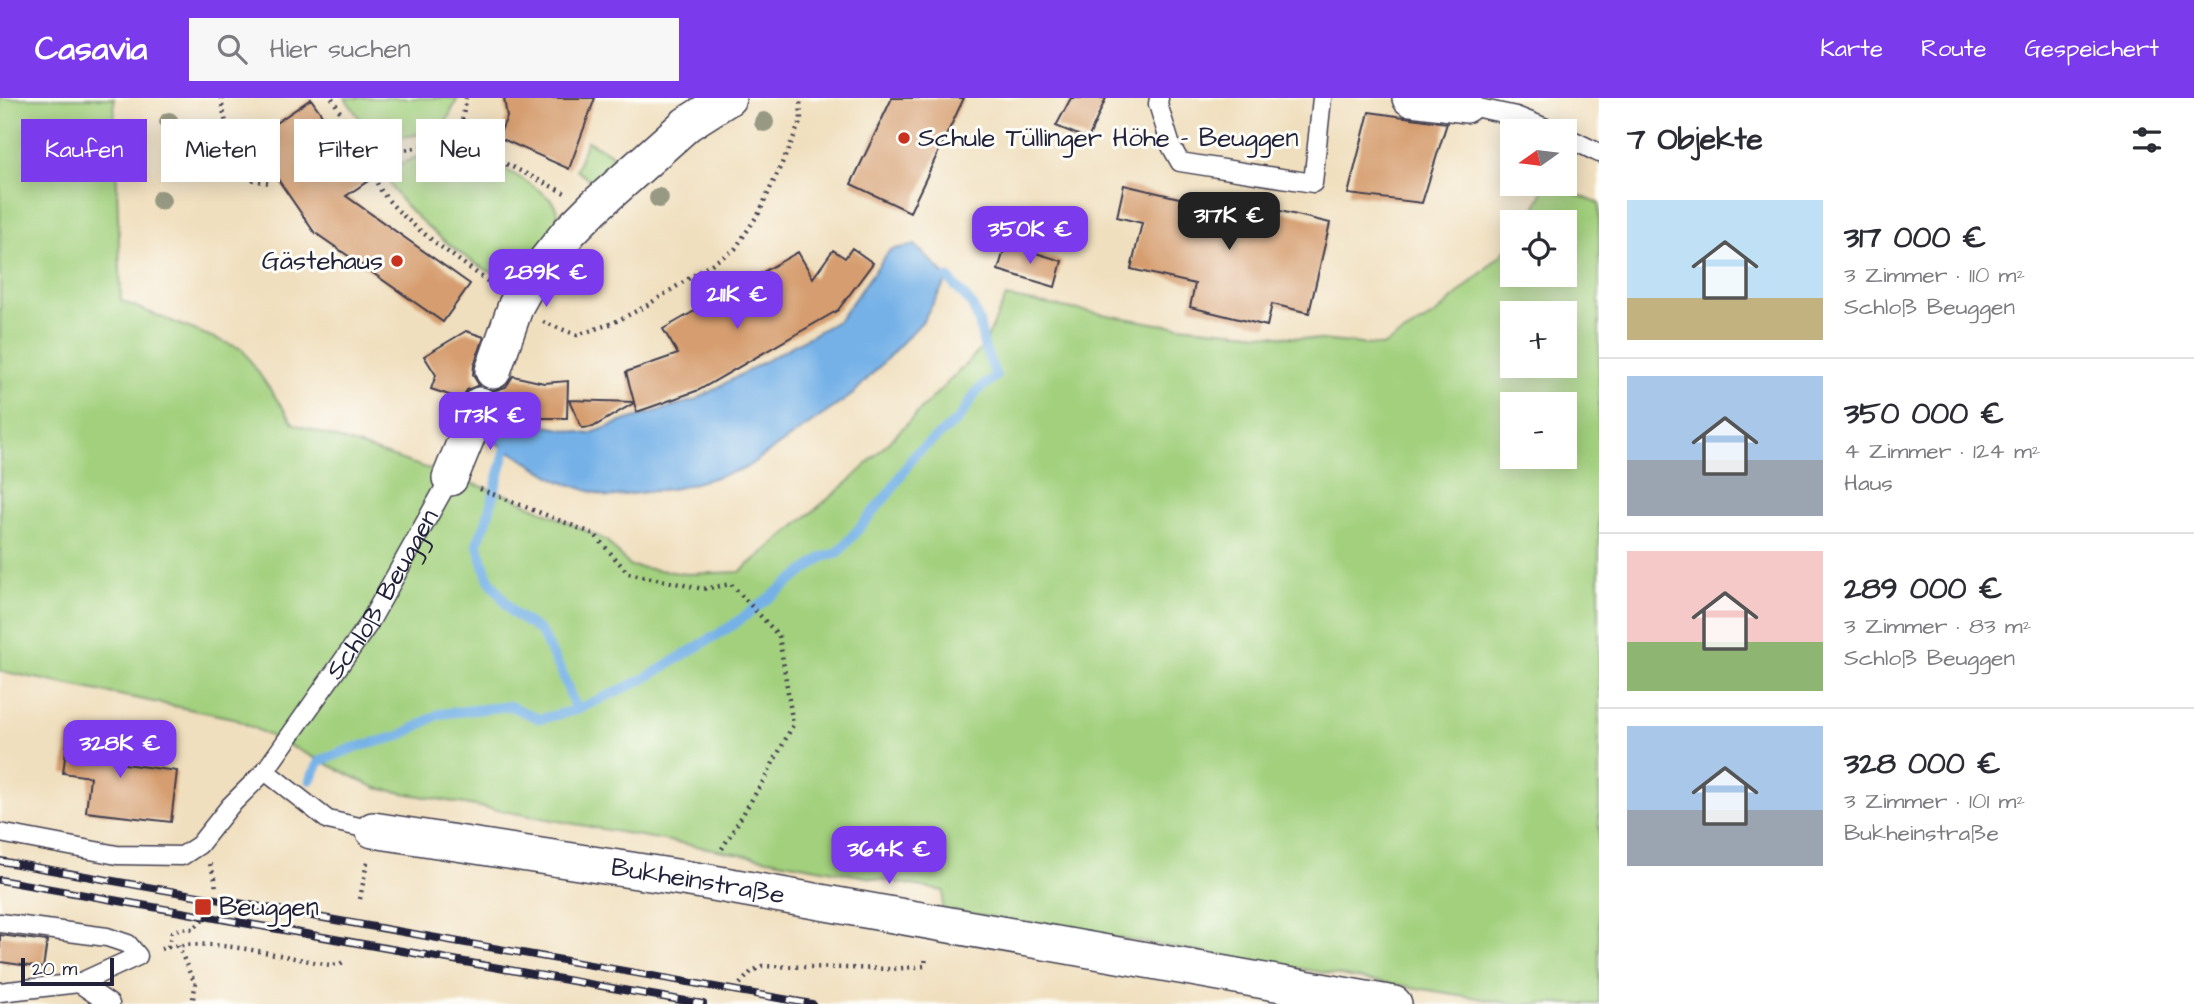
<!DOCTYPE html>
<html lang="de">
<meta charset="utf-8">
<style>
body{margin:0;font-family:"Architects Daughter",sans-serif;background:#f7f7f7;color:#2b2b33;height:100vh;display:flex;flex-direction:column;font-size:26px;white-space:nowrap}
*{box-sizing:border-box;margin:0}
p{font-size:23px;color:#7c7c81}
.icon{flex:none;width:38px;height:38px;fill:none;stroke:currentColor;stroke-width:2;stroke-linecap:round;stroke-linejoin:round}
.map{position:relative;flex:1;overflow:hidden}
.panel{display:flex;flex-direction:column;background:#fff;width:595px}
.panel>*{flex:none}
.hud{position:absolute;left:21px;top:21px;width:665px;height:63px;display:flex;gap:14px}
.needle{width:46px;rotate:256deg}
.tools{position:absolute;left:1500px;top:21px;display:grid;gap:14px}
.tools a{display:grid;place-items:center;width:77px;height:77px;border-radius:0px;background:#fff;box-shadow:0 4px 18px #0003;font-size:35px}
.scale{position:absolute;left:21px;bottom:18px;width:93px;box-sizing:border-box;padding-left:7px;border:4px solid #22223b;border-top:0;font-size:19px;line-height:24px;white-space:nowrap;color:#22223b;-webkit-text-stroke:5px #fdfcf7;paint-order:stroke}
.price{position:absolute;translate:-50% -60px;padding:0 16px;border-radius:14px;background:#7c3aed;color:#fff;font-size:23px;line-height:46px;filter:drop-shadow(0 2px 4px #0008)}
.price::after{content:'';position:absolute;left:50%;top:42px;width:21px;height:16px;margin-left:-10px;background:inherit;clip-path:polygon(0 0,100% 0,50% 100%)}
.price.active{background:#222;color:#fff}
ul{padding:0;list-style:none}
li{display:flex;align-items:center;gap:21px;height:175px;padding:0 28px}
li+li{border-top:2px solid #e1e1e2}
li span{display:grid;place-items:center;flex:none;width:196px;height:140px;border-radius:0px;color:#555}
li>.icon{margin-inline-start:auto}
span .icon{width:84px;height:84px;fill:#fffc;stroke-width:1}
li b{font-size:30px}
h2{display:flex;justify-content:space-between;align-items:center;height:84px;padding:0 28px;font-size:30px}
.tag{padding:0 24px;border-radius:0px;background:#fff;box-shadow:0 4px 18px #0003;font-size:24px;line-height:63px}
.tag.active{background:#7c3aed;color:#fff}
header{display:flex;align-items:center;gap:42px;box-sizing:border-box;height:98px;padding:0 35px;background:#7c3aed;color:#fff}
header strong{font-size:33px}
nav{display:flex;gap:38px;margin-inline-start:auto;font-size:24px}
.search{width:490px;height:63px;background:#f7f7f7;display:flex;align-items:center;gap:18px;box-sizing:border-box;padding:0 24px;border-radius:0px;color:#7c7c81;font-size:26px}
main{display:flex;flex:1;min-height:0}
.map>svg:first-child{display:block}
.green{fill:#a2d07d;stroke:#62795c;stroke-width:2;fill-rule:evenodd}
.water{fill:#75b1e7;stroke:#4c6a91;stroke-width:2}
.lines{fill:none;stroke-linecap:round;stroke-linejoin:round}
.stream{stroke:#75b1e7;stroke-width:10}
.building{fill:#d69e70}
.lane-casing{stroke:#413e4f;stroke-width:21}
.street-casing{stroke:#413e4f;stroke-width:38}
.path{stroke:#413e4f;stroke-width:4.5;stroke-dasharray:2 5;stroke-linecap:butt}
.lane{stroke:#fff;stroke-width:18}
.street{stroke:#fff;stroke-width:35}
.rail-casing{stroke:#22223b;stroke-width:8}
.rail{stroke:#fdfcf7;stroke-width:5;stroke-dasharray:16;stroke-linecap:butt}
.tree{fill:#979983}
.poi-dot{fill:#c8321e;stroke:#fdfcf7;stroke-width:2.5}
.labels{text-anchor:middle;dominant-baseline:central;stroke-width:6;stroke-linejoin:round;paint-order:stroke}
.poi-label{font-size:26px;fill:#22223b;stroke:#fdfcf7;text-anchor:start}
.street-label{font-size:26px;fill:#22223b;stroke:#fdfcf7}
</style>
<header>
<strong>Casavia</strong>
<div class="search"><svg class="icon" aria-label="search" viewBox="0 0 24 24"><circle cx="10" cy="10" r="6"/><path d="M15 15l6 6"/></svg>Hier suchen</div>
<nav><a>Karte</a><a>Route</a><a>Gespeichert</a></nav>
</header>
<main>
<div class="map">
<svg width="1599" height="906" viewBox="0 0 1599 906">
<rect width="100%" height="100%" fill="#fdfcf7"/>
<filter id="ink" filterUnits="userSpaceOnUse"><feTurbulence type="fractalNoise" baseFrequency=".0143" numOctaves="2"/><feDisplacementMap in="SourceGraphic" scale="14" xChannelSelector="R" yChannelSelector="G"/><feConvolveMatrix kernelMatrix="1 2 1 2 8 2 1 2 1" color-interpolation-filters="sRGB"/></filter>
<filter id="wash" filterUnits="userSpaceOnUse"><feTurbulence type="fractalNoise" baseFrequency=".00686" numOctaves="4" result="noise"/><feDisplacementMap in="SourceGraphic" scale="28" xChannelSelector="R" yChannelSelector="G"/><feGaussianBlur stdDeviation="1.57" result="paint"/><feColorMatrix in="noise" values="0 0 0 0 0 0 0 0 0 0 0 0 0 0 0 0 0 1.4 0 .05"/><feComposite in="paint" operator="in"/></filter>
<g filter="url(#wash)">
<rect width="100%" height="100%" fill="#f0dfbe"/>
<path class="green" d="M0,0H114L121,203L242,251L294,326L510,398L606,442L630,468L687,476L740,474L852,381L984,248L1006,199L1158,226L1382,248L1436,216L1501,157L1512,144V177H1564V124H1529L1546,86H1553L1599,106V906H1517L1501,904L942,811L944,793L376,690L233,620L0,573ZM1512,215H1564V268H1512ZM1512,306H1564V359H1512Z
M345,0H458L445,26L434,34L397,40L378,35L363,25Z
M587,43L610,55L617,67L599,83L588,81L576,72Z
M455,48C479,55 531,84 550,101C558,109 560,121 561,131L515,180C510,180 504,180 499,178C469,166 410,118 393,91C388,84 388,78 390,70L417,59Z"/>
<path class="water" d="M915,147L948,180L922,224L852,297L744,371L677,390L608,399L559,383L480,335L485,317L589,336L627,322L695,302L839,222L890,152Z"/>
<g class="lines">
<path class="stream" d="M506,350L486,425L477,445L488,480L513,515L540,533L562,575L576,612
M310,682L320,663L353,650L400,638L439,616L510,608L540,621L576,612L644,581L733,527L823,459L838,455L889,395L915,356L958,322L977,293L996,278L984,248L979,224L972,207L948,180"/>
</g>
<g id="blocks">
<path class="building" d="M504,0H595L569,71L498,39L507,19Z
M892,0H964L910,114L851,86Z
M1071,0H1106L1088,41L1056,28Z
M311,1L368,83L346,98L470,186L443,224L314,134L251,42Z
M1369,14L1447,25L1422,105L1348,96Z
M1124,87L1230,112L1234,97L1273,106L1272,111L1330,125L1309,215L1272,206L1267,228L1190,209L1195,186L1131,171L1142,125L1117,119Z
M1006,146L1062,163L1055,189L998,172Z
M852,150L873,165L838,212L699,292L637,314L634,305L593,329L582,330L569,302L634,304L626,274L678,256L663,231L798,154L813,180L833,152L845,160Z
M466,233L484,239L474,267L473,277L479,287L467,292L461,301L431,291L436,277L424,258Z
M513,278L544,285L568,283L567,320H538L499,312L500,304L493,293L506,289Z
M68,636L127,643L124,666L177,673L171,724L86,714L90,679L63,675Z
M0,837L47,843L43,870L0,864Z"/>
</g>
</g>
<g filter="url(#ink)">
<use href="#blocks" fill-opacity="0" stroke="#413e4f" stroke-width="2"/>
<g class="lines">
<g class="lane-casing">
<g id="lane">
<path d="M1159,0L1158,6L1171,48L1180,64L1313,85L1322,0"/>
<path d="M1465,7L1516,18L1554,33"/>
<path d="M1564,38L1599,55"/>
<path d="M265,673L328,722L373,732"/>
<path id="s1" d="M0,735L117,757L182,758L199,747L230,708L265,673L368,527L450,380"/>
<path d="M0,825L107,839L128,846L138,858L79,885L0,894"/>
<path d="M79,885L110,906"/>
</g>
</g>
<g class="street-casing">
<g id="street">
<path d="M1410,0L1465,7"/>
<path d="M493,273L516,207L529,184L570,133L594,109L687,26L728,0"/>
<path d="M450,380L480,307"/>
<path id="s2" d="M373,732L702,783L1394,906"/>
</g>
</g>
<path class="path" d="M222,0V7L236,69L254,82L269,85
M332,0C339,11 346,28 356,37C385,64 428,49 460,35L466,0
M460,35L488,57L565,95
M383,52C379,60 374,69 375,78C380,111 465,165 491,186
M543,224L577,237L613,225L646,208L735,151L759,115L789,50L801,22L800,0
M480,391L594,436L628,475L703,491L731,486L779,538L793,627L765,680L720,754
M210,766L215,781L216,793
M360,801L367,764
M178,847L191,878L196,884L192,906
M168,849L172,834L181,830L193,831L203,822
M161,851C205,837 283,859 330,867L340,866L346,862
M740,886L751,874L762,868L892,871L925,868L926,857"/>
<use href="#lane" class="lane"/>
<use href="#street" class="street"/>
<g class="rail-casing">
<path id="rail" d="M0,763L812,906
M0,782L703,906"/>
</g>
<use href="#rail" class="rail"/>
</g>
<g class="tree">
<circle cx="169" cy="24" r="10"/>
<circle cx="764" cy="24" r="10"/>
<circle cx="659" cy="100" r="10"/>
<circle cx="161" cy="102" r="10"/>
<circle cx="594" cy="169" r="10"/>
</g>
</g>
<g class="poi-dot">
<circle cx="904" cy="40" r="7"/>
<circle cx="397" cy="163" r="7"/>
<rect x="194" y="800" width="18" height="18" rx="3.5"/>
</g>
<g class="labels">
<g class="poi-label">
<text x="918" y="40">Schule Tüllinger Höhe - Beuggen</text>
<text x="383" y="163" text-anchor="end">Gästehaus</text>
<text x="219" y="809">Beuggen</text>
</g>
<g class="street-label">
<text stroke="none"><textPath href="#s1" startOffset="516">Schloß Beuggen</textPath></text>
<text stroke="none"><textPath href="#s2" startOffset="329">Bukheinstraße</textPath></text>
</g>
</g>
</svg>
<div class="tools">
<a><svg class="needle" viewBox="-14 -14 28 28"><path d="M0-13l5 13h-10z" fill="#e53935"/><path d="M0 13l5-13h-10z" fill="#7c7c81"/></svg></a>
<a><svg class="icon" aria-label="locate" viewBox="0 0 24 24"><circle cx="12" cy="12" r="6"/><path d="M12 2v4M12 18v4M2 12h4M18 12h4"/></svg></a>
<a>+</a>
<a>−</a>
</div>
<div class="scale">20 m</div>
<b class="price active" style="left:1229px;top:154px">317K €</b>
<b class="price" style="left:1030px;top:168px">350K €</b>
<b class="price" style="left:546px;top:211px">289K €</b>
<b class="price" style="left:737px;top:233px">211K €</b>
<b class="price" style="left:490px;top:354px">173K €</b>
<b class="price" style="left:120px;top:682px">328K €</b>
<b class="price" style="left:889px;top:788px">364K €</b>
<div class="hud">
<a class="tag active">Kaufen</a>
<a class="tag">Mieten</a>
<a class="tag">Filter</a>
<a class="tag">Neu</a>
</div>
</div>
<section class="panel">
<h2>7 Objekte<svg class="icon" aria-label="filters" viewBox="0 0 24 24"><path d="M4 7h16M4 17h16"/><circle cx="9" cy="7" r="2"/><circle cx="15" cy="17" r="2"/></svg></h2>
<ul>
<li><span style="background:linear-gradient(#bfe0f5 70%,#c2b280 0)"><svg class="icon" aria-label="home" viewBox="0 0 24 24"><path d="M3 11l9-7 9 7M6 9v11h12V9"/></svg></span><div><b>317 000 €</b><p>3 Zimmer · 110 m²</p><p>Schloß Beuggen</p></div></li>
<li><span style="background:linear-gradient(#a9c7e8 60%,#9aa5b1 0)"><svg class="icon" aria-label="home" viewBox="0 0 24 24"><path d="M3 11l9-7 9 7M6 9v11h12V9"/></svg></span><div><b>350 000 €</b><p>4 Zimmer · 124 m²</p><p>Haus</p></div></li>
<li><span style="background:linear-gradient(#f6c9c9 65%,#8fb573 0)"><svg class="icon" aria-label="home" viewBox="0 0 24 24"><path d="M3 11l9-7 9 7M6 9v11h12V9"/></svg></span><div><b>289 000 €</b><p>3 Zimmer · 83 m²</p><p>Schloß Beuggen</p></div></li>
<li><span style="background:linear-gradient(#a9c7e8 60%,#9aa5b1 0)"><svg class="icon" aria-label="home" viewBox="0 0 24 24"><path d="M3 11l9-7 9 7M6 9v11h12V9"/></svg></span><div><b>328 000 €</b><p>3 Zimmer · 101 m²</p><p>Bukheinstraße</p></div></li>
</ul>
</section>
</main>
